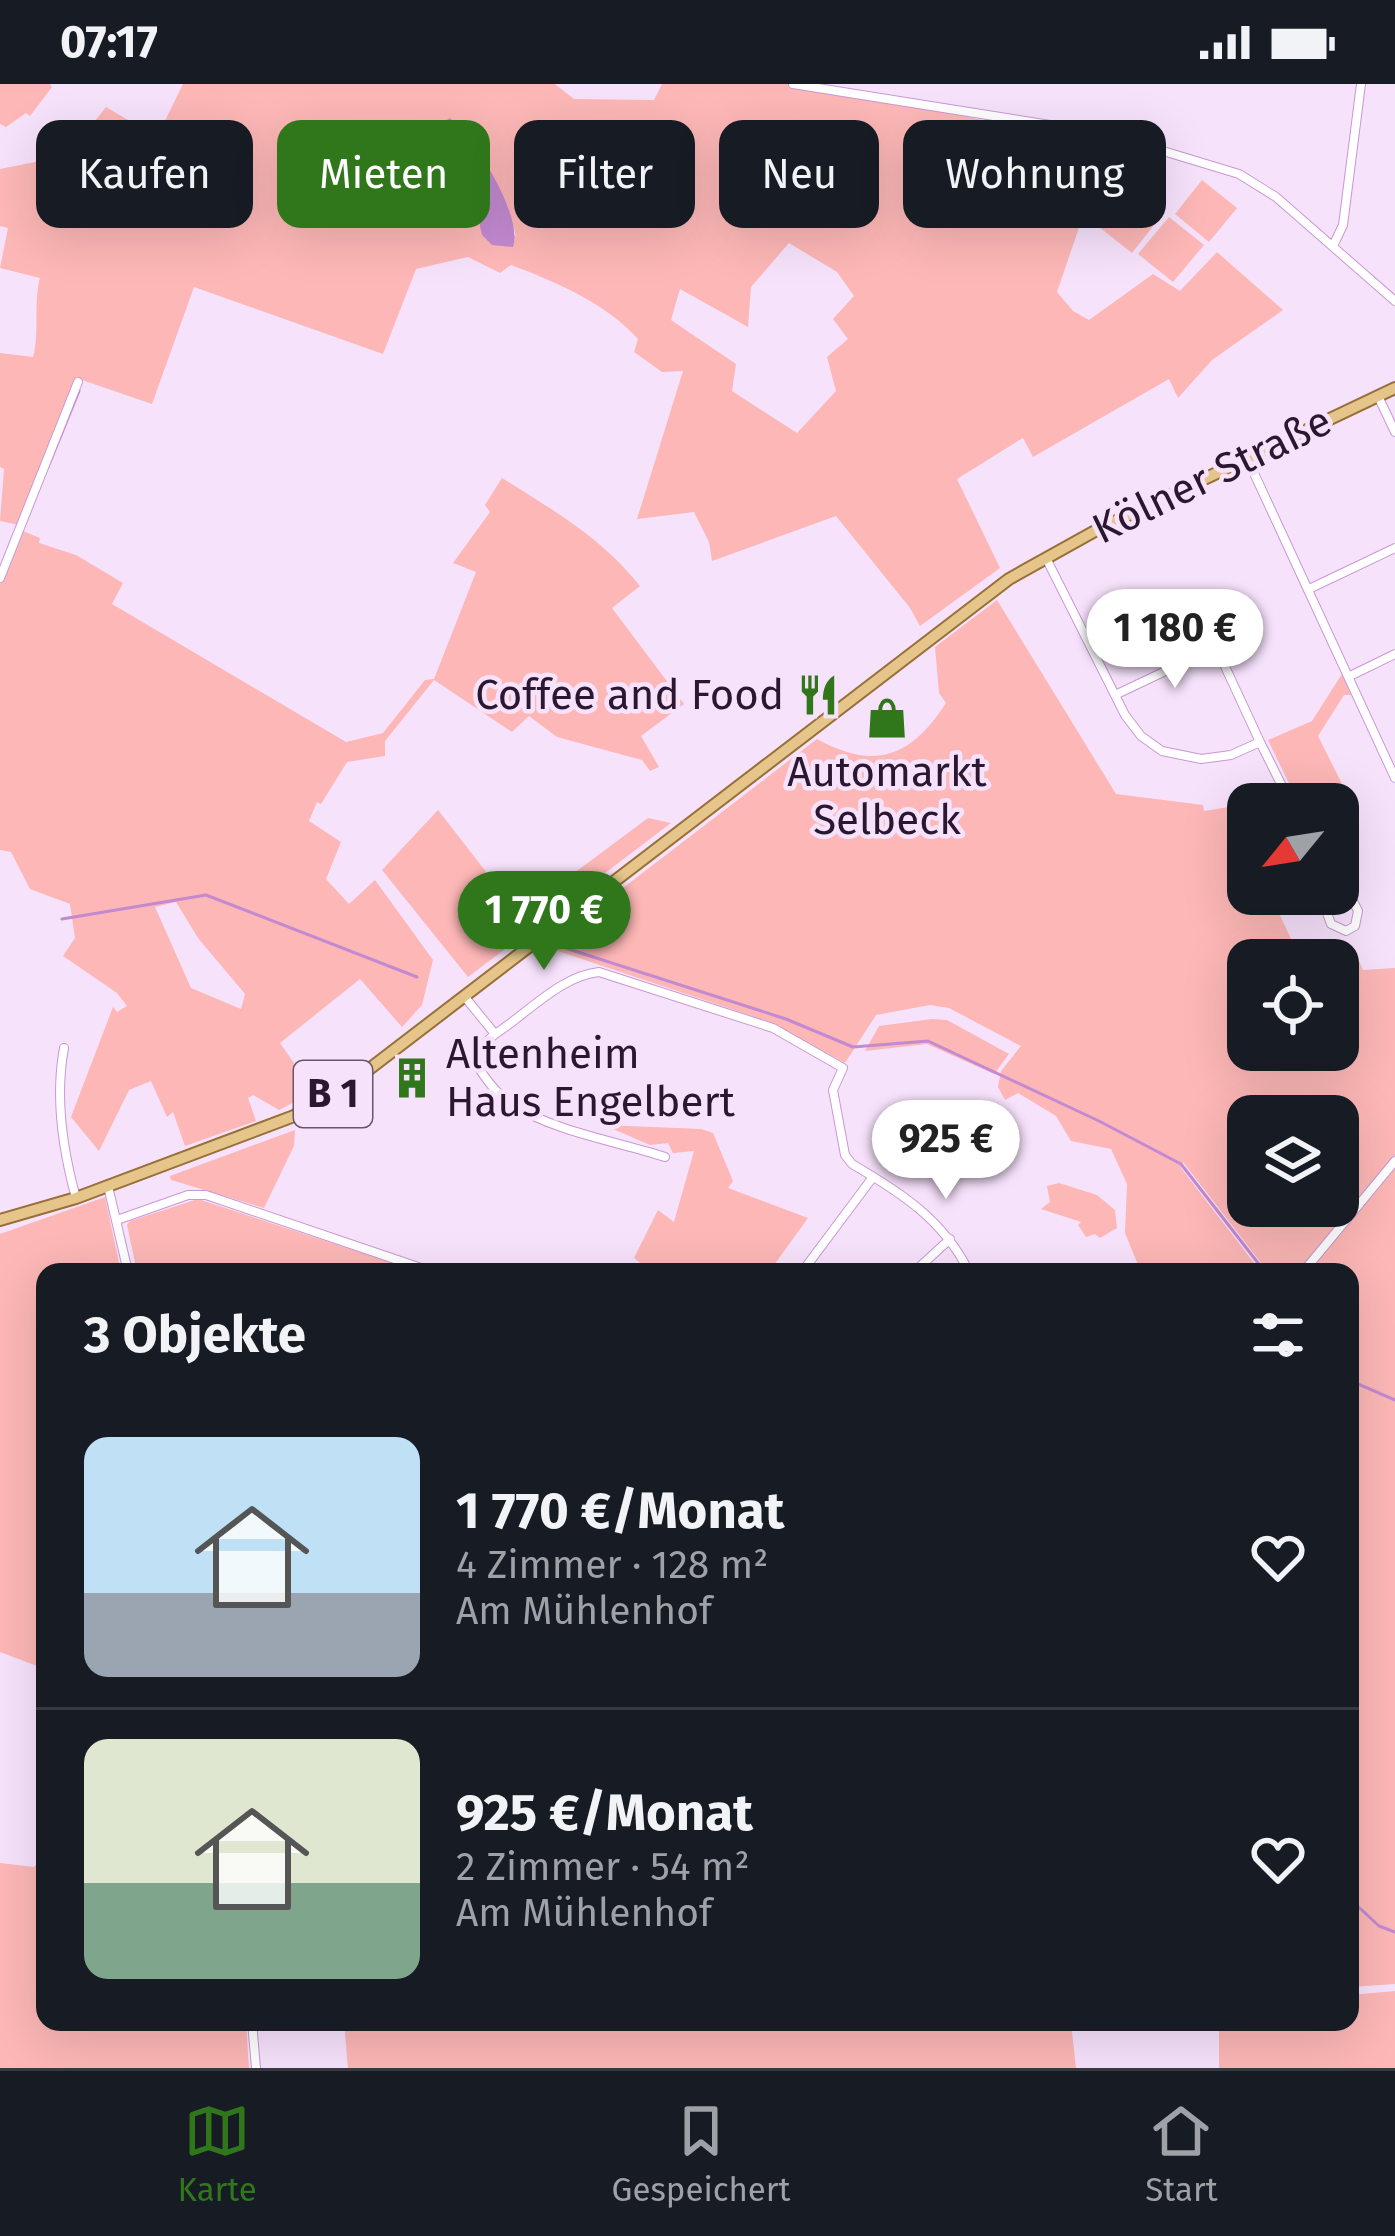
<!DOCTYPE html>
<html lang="de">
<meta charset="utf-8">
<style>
body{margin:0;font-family:"Fira Sans",sans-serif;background:#20242c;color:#f1f3f6;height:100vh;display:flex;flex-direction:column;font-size:45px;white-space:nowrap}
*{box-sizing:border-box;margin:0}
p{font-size:39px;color:#9ea1a6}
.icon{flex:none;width:66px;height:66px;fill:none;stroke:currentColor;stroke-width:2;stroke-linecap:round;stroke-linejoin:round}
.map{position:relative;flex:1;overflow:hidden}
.side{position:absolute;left:36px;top:1179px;width:1323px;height:768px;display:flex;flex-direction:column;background:#171b24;border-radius:24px;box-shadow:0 12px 48px #0002}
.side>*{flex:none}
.hud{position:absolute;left:36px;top:36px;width:1323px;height:108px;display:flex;gap:24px}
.needle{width:78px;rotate:240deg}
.tools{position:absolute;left:1227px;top:699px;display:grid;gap:24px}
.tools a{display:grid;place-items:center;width:132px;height:132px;border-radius:24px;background:#171b24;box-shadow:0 12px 48px #0002;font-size:60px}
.price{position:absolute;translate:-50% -102px;padding:0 27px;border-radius:42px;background:#fff;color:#222;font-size:39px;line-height:78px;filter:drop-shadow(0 3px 6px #0008)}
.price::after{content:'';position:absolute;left:50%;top:72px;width:36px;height:27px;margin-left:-18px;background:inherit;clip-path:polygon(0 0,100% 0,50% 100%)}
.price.on{background:#30771b;color:#fff}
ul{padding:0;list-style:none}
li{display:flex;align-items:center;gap:36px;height:300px;padding:0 48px}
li+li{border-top:3px solid #363941}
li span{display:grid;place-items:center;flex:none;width:336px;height:240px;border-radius:24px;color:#555}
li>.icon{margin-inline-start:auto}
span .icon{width:144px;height:144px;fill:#fffc;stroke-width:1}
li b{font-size:51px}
h2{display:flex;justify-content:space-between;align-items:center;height:144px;padding:0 48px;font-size:51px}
.chip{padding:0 42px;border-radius:24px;background:#171b24;box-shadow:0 12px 48px #0002;font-size:42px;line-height:108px}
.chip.on{background:#30771b;color:#fff}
.status{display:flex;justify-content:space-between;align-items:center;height:84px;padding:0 60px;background:#171b24;direction:ltr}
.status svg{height:33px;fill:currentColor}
.menu{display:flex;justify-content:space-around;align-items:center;height:168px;border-top:3px solid #363941;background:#171b24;font-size:33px;color:#9ea1a6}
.menu a{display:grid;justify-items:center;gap:6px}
.menu .on{color:#30771b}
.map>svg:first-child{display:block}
.green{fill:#fcb7b6;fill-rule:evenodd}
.water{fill:#c38ad1}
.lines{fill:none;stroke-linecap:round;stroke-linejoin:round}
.stream{stroke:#c38ad1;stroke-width:3}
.minor-casing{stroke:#c997d6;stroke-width:10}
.major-casing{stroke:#986f37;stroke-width:14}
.minor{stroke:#fff;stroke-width:8}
.major{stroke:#e5c58a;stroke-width:10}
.labels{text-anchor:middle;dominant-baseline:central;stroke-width:9;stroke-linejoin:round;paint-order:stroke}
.shield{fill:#f7e2fc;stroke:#68546c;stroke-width:3}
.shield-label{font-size:39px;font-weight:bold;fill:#2b172f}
.street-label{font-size:42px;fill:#2b172f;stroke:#f7e2fc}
.poi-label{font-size:42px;fill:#2b172f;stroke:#f7e2fc;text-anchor:end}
</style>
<div class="status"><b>07:17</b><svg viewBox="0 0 49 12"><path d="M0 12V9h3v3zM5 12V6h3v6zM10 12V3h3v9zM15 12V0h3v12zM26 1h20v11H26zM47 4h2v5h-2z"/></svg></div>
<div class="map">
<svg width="1395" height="1984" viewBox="0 0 1395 1984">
<rect width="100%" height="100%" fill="#f7e2fc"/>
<path class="green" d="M0,0H50L52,3L30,32L26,29L6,43L0,40Z
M183,0H555L574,15L654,16L662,0H804L1007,41L1109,56L1057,208L1073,227L1089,236L1153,190L1180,207L1217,168L1283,226L1212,276L1178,314L1169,295L1033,373L1023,354L957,395L1000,484L920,542L910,524L836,432L712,477L709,458L694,428L637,435L683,287L662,288L634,268L638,255C606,219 556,198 511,181L500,189L468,173L416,185L383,270L194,203L152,320L82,296L24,442L0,437L4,385L0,383V269L33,273C40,247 33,221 40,194L0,184L8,144L0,142V85L35,78L44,62L66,73L106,23L157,53ZM442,39L459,42C484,77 505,111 516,152L476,130L471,101ZM789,159L837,188L854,212L833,235L848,255L827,273L836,307L797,349L732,307L736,280L671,236L680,205L748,243L751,203Z
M1202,96L1237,124L1209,158L1175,130Z
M1124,102L1162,131L1132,169L1095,140Z
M1169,133L1204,161L1173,198L1138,170Z
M502,394C553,426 602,454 640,502L612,524L684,620L641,652L659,683L650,687L642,676L557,653L529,632L512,648L434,596L385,657V672L347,678L321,720L317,718L309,737L341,758L326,795L349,820L375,796L433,876L422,921L402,943L360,895L280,959L314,1008L279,1026L253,1011L248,1014L256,1037L185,1062L173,1028L167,1033L151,997L129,1006L99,1067L71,1033L113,923L117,928L127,922L117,909L63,872L75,854L70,820L30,805L11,768L0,766V500L23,447L40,454L39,459L76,471L123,499L112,520L346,658L383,649L425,596L434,595L476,488L453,479L490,428L485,421ZM176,818L198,854L245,910L241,925L191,904L155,823Z
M997,516L1116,710L1203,721L1204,727L1229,723L1248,764V810H1270L1301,876H1248V966H1338V885L1359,877L1363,886L1395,884V1900L1350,1903V1188H1268L1183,1078L1181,1084L1261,1188H1141L1125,1149L1127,1100L1111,1065L1071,1057L1056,1032L1018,1009L1005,1016L998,1003L1001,987L1021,962L949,924L930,921L876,931L845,979L767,937L546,863L817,655C875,687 911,673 946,619L939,609L935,563ZM1248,1032H1338V1122H1248Z
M1342,590L1351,611H1344L1318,652L1349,714L1336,720H1299L1268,656L1312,637Z
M438,726L519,830L648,734L671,739L468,893L382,786Z
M932,935L947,936L1009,970L994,990L927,960L865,967L879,942Z
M604,1041L701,1045L713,1049L733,1097L728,1104L808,1134L769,1188H652L634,1174L658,1126L674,1138L694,1067L673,1069L668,1059L650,1061Z
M295,1046L294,1062L264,1124L171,1096L170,1092Z
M1059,1099L1097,1111L1115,1126L1117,1144L1100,1154L1095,1150L1086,1153L1078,1141L1081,1138L1041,1125L1050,1118L1047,1102Z
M105,1113L121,1188H45V1585L0,1568V1150Z
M198,1115L420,1188H137L127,1141L130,1137Z
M45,1770V1938H246L249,1984H0V1779L34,1783Z
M1395,1907V1984H1219V1938H1350V1911Z
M344,1938H1071L1076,1984H348Z"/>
<path class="water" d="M450,34C475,56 523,130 513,163L492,161L482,151L471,101L442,39Z"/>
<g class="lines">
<path class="stream" d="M48,383L79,307
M62,835L206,811L417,893
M556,861L786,935L853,963L928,957L1099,1037L1181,1080L1265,1188
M1350,1275L1356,1299L1395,1316
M1350,1815L1379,1842L1395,1848"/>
<g class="minor-casing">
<path id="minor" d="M793,0L1107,50L1239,90L1276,113L1395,217
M1333,162L1343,141L1361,0
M1378,312L1395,348
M1247,374L1395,694
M1046,474L1125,631L1141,652L1162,667L1201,675L1231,671L1260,658L1291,720
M0,494L78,298
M1309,505L1395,464
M1350,592L1395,570
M1115,611L1216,563L1260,658
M1329,810L1324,821L1331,840L1346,847L1355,842L1358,827L1351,813L1338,808
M464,912L495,950C527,930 560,892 599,888L773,944L843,984L833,1006L845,1071L852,1080C900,1108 944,1136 969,1188
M495,950L477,966L475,978C485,994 496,1010 512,1020C552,1047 619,1058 665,1073
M64,964C55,1012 63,1067 76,1114
M108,1102L128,1188
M117,1136L188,1111H206L433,1188
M802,1188L873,1093
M914,1188L950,1155
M1303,1188L1395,1077
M252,1938L256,1984"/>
</g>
<g class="major-casing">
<path id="major" d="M0,1136L76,1114L294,1032L368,986L1009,495L1095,447L1395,304"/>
</g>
<use href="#minor" class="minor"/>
<use href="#major" class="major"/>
</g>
<defs>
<g id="restaurant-bare" transform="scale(3.24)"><path d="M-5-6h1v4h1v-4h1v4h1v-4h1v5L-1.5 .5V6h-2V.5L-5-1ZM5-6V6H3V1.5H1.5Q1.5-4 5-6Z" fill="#30771b" stroke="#f7e2fc" stroke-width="2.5" paint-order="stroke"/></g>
<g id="shop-bare" transform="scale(3.24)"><path d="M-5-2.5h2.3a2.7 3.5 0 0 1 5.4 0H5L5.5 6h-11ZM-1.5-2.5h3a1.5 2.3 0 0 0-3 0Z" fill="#30771b" stroke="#f7e2fc" stroke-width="2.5" paint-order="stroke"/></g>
<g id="building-bare" transform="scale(3.24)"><path d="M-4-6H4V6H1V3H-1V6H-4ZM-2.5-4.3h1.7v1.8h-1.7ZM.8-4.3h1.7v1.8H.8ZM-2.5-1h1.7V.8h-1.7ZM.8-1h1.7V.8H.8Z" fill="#30771b" stroke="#f7e2fc" stroke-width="2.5" paint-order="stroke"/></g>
</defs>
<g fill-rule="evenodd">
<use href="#restaurant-bare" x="818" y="611"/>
<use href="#shop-bare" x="887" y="634"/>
<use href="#building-bare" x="412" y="994"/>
</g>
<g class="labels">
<rect class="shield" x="294" y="977" width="78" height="66" rx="9"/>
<g class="shield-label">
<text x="333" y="1010">B 1</text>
</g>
<g class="street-label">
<text transform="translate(1212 391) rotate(-26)">Kölner Straße</text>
</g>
<g class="poi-label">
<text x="784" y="611">Coffee and Food</text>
<text x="887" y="688" text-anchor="middle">Automarkt<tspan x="887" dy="48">Selbeck</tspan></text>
<text x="446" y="970" text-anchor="start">Altenheim<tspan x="446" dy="48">Haus Engelbert</tspan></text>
</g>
</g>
</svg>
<div class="tools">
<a><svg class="needle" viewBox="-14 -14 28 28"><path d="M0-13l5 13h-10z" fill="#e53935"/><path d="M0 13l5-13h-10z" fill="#9ea1a6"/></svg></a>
<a><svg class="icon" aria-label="locate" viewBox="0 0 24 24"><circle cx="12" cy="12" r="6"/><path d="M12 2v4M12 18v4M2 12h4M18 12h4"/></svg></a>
<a><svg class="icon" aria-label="layers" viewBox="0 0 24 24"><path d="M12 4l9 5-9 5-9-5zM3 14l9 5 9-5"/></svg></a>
</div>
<b class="price" style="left:1175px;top:607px">1 180 €</b>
<b class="price on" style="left:544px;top:889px">1 770 €</b>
<b class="price" style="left:946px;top:1118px">925 €</b>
<div class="hud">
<a class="chip">Kaufen</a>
<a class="chip on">Mieten</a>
<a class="chip">Filter</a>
<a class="chip">Neu</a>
<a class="chip">Wohnung</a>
</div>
<section class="side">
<h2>3 Objekte<svg class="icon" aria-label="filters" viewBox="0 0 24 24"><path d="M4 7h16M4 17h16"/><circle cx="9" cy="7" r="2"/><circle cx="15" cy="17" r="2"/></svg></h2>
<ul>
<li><span style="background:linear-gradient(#bfe0f5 65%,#9aa5b1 0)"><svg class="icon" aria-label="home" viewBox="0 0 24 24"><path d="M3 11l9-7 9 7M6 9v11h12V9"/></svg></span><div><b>1 770 €/Monat</b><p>4 Zimmer · 128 m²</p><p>Am Mühlenhof</p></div><svg class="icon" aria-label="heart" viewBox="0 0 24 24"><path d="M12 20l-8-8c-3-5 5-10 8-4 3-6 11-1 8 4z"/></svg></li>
<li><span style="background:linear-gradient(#dfe7d0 60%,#7fa58c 0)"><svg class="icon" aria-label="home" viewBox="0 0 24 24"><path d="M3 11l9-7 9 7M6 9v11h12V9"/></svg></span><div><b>925 €/Monat</b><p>2 Zimmer · 54 m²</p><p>Am Mühlenhof</p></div><svg class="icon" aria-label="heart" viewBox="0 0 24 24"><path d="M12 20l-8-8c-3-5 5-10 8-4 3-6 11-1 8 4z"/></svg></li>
</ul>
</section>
</div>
<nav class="menu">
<a class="on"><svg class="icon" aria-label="map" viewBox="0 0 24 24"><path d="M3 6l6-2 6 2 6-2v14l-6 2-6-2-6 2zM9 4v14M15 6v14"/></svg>Karte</a>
<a><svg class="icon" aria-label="saved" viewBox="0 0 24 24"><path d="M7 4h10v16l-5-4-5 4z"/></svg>Gespeichert</a>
<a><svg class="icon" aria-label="home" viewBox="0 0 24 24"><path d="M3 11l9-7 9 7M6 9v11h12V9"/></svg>Start</a>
</nav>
